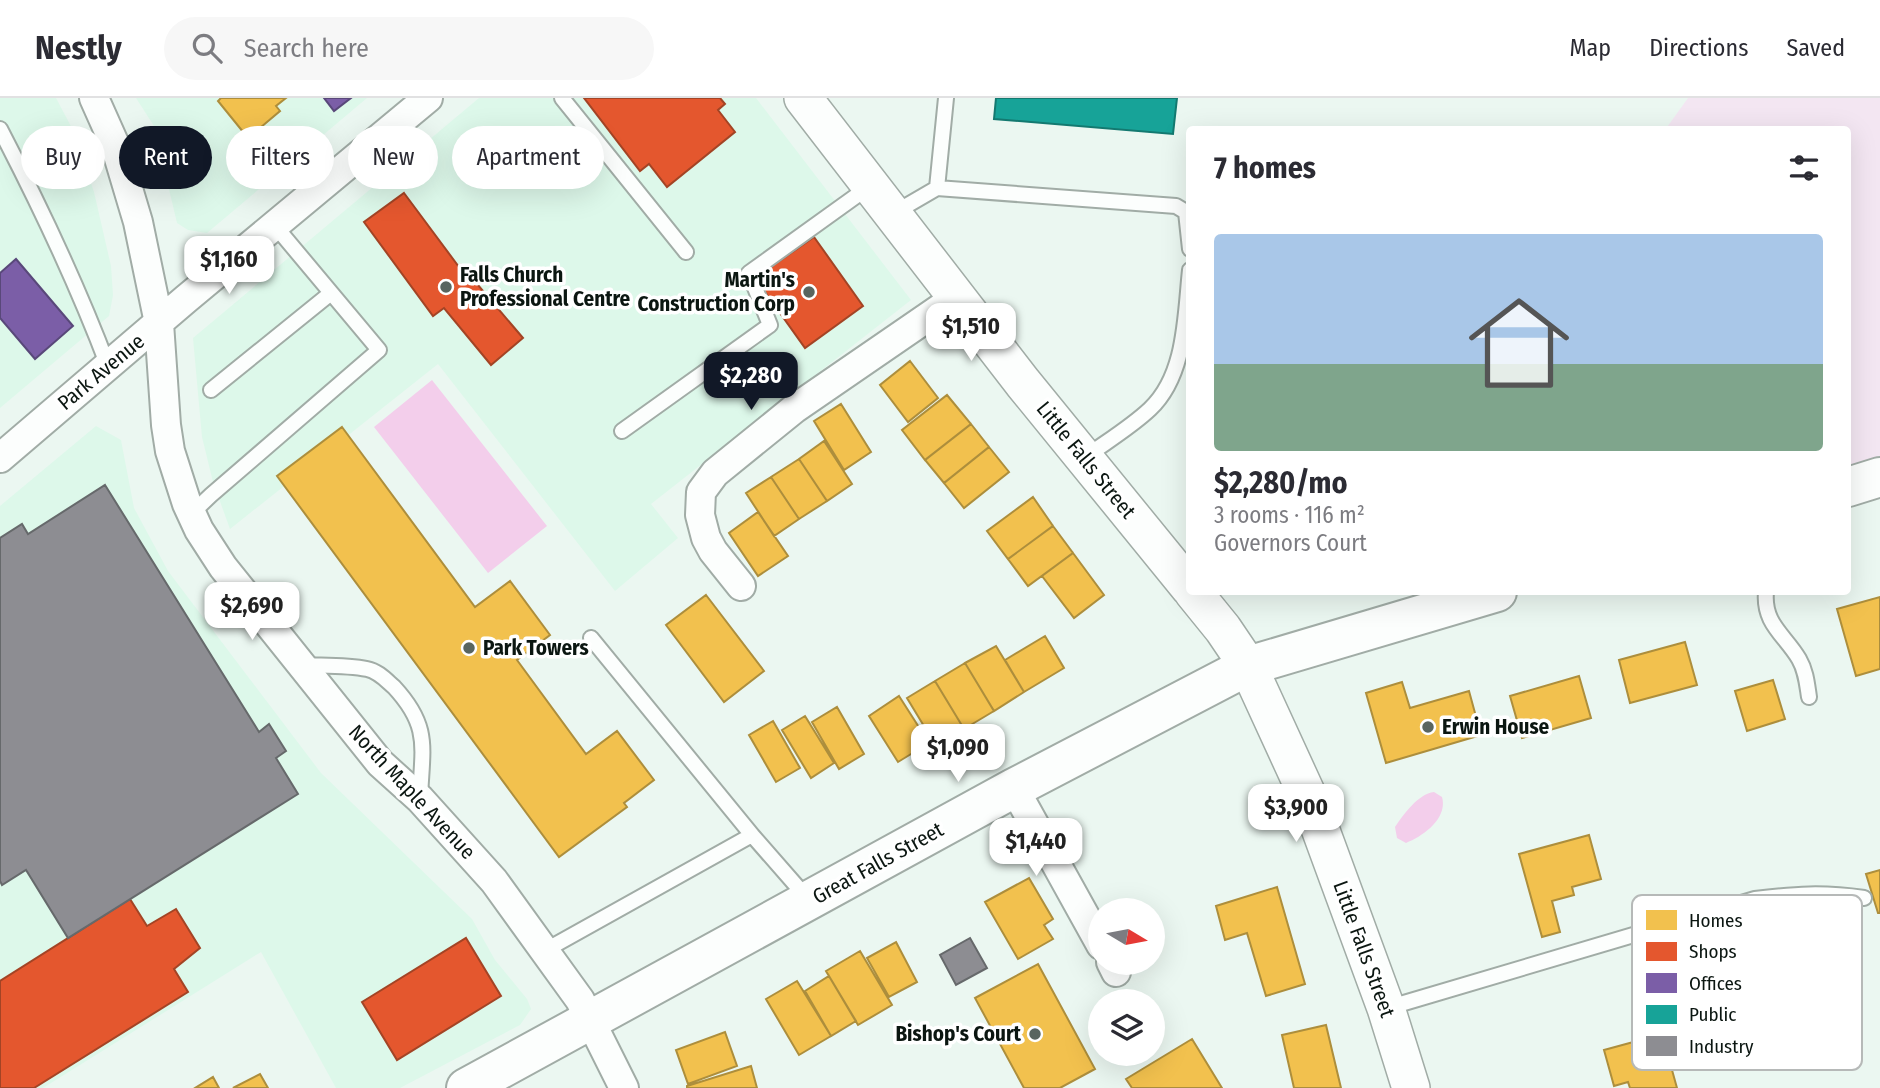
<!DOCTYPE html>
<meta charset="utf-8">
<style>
body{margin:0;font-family:"Fira Sans Condensed",sans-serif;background:#f7f7f7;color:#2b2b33;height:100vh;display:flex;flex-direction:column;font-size:26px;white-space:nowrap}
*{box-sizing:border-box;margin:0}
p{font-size:23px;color:#7c7c81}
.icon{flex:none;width:38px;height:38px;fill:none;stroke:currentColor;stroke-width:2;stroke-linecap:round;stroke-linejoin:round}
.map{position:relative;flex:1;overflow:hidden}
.panel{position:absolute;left:1186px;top:28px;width:665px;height:469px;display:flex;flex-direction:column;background:#fff;border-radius:7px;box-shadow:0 7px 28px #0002}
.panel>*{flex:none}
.banner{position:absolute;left:21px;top:28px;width:665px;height:63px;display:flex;gap:14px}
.needle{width:46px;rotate:100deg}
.controls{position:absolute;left:1088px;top:800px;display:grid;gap:14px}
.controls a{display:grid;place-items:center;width:77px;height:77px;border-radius:50%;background:#fff;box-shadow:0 7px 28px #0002;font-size:35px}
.price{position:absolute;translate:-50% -60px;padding:0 16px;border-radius:14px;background:#fff;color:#222;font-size:23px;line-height:46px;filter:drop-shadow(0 2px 4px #0008)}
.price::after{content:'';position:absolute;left:50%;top:42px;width:21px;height:16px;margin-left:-10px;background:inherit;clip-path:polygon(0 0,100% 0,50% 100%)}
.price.current{background:#111827;color:#fff}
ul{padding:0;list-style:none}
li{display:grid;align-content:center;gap:14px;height:371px;padding:0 28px}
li+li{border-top:2px solid #e1e1e2}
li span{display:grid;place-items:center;height:217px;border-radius:7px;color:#555}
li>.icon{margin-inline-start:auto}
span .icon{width:126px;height:126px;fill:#fffc;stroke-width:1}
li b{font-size:30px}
h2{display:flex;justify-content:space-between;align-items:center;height:84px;padding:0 28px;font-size:30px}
.tag{padding:0 24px;border-radius:32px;background:#fff;box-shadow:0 7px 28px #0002;font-size:24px;line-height:63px}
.tag.current{background:#111827;color:#fff}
header{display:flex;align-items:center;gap:42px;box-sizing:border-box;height:98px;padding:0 35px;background:#fff;border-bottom:2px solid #e1e1e2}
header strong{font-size:33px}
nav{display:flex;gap:38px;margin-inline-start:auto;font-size:24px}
.search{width:490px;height:63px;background:#f7f7f7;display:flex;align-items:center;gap:18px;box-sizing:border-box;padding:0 24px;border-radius:38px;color:#7c7c81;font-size:26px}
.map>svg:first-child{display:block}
.built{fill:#ddf8ea}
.green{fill:#f3e6f2}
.water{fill:#f3ceeb}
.homes{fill:#f2c14e;stroke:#ad8e3c;stroke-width:2}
.shops{fill:#e4572e;stroke:#a34425;stroke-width:2}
.offices{fill:#7b5ea7;stroke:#59487a;stroke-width:2}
.public{fill:#17a398;stroke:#137970;stroke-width:2}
.industry{fill:#8d8d92;stroke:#66696b;stroke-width:2}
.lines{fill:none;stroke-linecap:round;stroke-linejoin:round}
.service-casing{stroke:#a1aca6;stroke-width:18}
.minor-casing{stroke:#a1aca6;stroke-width:32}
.tertiary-casing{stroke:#a1aca6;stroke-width:40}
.secondary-casing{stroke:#a1aca6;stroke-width:42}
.service{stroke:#fcfefd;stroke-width:14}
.minor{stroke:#fcfefd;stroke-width:28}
.tertiary{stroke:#fcfefd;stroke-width:37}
.secondary{stroke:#fcfefd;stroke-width:38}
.poi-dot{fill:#59655f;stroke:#fff;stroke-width:2.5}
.labels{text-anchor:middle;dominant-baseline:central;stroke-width:7;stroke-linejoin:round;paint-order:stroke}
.poi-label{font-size:21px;font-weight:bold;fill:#0b1611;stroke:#fff;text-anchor:start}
.street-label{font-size:21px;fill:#0b1611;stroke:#fff}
.key{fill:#fff;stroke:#b6b9b8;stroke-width:2}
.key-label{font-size:19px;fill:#0b1611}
</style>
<header>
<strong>Nestly</strong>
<div class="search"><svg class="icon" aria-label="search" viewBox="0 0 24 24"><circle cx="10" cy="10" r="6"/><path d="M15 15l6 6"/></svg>Search here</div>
<nav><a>Map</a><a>Directions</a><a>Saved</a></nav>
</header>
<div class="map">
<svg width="1880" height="990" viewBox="0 0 1880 990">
<rect width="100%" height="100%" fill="#ebf7f1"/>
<path class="built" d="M0,0H56L74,34L94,94L111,168L113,197L109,218L0,310Z
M136,0H367L207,135L188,132L177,125L154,28Z
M479,0H756L911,202L651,406L678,440L615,493L438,266L230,431L213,384L202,339L193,240Z
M96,328L121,342L134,410L168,473L321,675L472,821L495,862L527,901L531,911L520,927L400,990H336L261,854L43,990H0V408Z"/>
<path class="green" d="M1688,0H1880V365L1848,372V32H1665Z"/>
<path class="water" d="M432,282L547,428L488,475L374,329Z
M1434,694L1442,699C1448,720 1424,738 1406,745L1397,740L1395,729C1404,716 1418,696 1434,694Z"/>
<path class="homes" d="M221,0H286L276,8L280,13L248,40L218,3Z
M910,263L938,300L908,324L880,287Z
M947,297L971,326L925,362L902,332Z
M841,306L871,354L844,372L814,323Z
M971,326L989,349L944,385L925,362Z
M342,329L475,509L510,483L550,537L517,562L586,656L617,633L654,682L624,705L627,709L559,759L277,378Z
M824,343L852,386L827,403L799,361Z
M989,349L1009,374L964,410L944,385Z
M799,361L827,403L799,421L771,379Z
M771,379L799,421L774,438L746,395Z
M1033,399L1053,428L1008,461L987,433Z
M758,414L788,458L758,478L729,435Z
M1053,428L1073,455L1028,488L1008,461Z
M1073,455L1104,497L1074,520L1042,478Z
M706,497L764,573L724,604L666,527Z
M1880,499V571L1856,578L1837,511Z
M1045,538L1064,570L1024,594L1005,562Z
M1685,544L1697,587L1630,605L1619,562Z
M996,548L1024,594L994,613L965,565Z
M965,565L994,613L964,631L935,583Z
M1579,578L1591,620L1522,640L1510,598Z
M1773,582L1785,621L1747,633L1735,593Z
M935,583L964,631L936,648L907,600Z
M1402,584L1410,610L1469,593L1481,637L1386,665L1366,595Z
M899,598L929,645L898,664L869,618Z
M837,609L864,656L839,671L812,624Z
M805,618L834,665L811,680L782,632Z
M773,623L800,670L776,684L749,637Z
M1589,737L1601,781L1572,789L1574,797L1552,803L1560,834L1542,839L1519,756Z
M1880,772V815H1878L1866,776Z
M1029,780L1053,821L1044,827L1053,841L1018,861L985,804Z
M1277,789L1305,886L1266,898L1247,835L1225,842L1216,808Z
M896,844L917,884L889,899L867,860Z
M860,853L892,907L858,927L826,873Z
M1038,866L1095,971L1060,990H1024L975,900Z
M829,878L856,923L831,938L805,893Z
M797,883L831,938L799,957L766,901Z
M1326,927L1341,990H1294L1282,937Z
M1681,931L1690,967L1672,972L1677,990H1630L1628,984L1614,988L1604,952Z
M725,934L737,968L688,986L676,952Z
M1192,941L1222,990H1132L1126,981Z
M751,968L757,990H687V988Z
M260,976L268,990H233Z
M213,979L219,990H195Z"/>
<path class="shops" d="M584,0H720L725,6L718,12L735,34L667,89L649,66L640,73Z
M404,95L459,169L461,167L523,240L491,267L444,210L433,218L364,124Z
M814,139L863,208L805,250L755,180Z
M130,801L147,828L176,811L200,850L174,871L188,894L34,990H0V883Z
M466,840L501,898L397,962L362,904Z"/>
<path class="offices" d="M324,0H351L334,13Z
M16,161L73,228L35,261L0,220V175Z"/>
<path class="public" d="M996,0H1177L1173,36L994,21Z"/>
<path class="industry" d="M105,387L259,634L269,626L286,653L276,660L298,696L68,840L26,772L2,787L0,783V440L22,426L28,436Z
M970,840L987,870L956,887L940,857Z"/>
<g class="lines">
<g class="service-casing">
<path id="service" d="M562,0L686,154
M0,31C40,108 77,186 108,268
M937,90L946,0
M894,115L937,90L1176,108L1186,114L1190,151
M211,292L331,195
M622,333L770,227L749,175L870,88
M1084,360C1106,344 1131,329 1150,311C1186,277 1185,218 1190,172
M191,416L211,397L379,252L276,129
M1766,494C1763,526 1785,537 1799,561C1806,573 1807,586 1809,599
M591,540L752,737
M302,567C323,568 347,567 367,571C378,573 386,582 394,589C431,629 422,650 420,700
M544,853L752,737L808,801
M1387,910L1755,801C1795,796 1823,794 1864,800"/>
</g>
<g class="minor-casing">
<path id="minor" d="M94,0L115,47L138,124L159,225L166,327L170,353L187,406L199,432L223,469L380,665L420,701L494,783L580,902L624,990
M0,360L186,201L428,0
M741,488L713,453L706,440L700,417L701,394L715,375L794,311L957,199
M1014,690L1101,847
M1111,864L1116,874"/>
</g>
<g class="tertiary-casing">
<path id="tertiary" d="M803,0L1023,285L1190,490
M1193,494L1223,531L1248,568L1310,703L1386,910L1411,990"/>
</g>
<g class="secondary-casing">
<path id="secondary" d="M1848,389L1880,379
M466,990L1014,690L1248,568L1497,494"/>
</g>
<use href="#service" class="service"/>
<use href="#minor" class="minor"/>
<use href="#tertiary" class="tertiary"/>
<use href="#secondary" class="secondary"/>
</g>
<g class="poi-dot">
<circle cx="446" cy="189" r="7"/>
<circle cx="809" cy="194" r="7"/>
<circle cx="469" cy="550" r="7"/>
<circle cx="1428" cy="629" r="7"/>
<circle cx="1035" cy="936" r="7"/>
</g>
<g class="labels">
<g class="poi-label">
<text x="460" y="177">Falls Church<tspan x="460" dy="24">Professional Centre</tspan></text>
<text x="795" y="182" text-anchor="end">Martin's<tspan x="795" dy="24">Construction Corp</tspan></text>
<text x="483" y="550">Park Towers</text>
<text x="1442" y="629">Erwin House</text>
<text x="1021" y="936" text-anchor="end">Bishop's Court</text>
</g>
<g class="street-label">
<text transform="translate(101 274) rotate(-40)">Park Avenue</text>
<text transform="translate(1086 362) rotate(51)">Little Falls Street</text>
<text transform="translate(412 694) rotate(47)">North Maple Avenue</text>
<text transform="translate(878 765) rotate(-29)">Great Falls Street</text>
<text transform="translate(1364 851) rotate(70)">Little Falls Street</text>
</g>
</g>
<rect x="1632" y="797" width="230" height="175" rx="10" class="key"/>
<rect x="1646" y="812" width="31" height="20" fill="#f2c14e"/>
<rect x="1646" y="844" width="31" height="19" fill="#e4572e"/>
<rect x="1646" y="875" width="31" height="20" fill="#7b5ea7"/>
<rect x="1646" y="907" width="31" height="19" fill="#17a398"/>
<rect x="1646" y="938" width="31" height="20" fill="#8d8d92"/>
<g class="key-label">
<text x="1689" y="829">Homes</text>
<text x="1689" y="860">Shops</text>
<text x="1689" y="892">Offices</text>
<text x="1689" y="923">Public</text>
<text x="1689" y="955">Industry</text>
</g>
</svg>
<div class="controls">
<a><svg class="needle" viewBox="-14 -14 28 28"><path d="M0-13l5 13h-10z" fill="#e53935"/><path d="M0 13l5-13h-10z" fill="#7c7c81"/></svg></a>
<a><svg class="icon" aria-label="layers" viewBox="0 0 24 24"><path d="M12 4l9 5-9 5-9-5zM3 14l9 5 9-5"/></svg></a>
</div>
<b class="price" style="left:229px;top:198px">$1,160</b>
<b class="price" style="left:971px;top:265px">$1,510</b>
<b class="price current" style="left:751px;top:314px">$2,280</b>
<b class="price" style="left:252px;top:544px">$2,690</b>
<b class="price" style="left:958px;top:686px">$1,090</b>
<b class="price" style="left:1296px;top:746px">$3,900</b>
<b class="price" style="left:1036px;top:780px">$1,440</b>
<div class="banner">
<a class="tag">Buy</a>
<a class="tag current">Rent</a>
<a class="tag">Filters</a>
<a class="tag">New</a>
<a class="tag">Apartment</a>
</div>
<section class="panel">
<h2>7 homes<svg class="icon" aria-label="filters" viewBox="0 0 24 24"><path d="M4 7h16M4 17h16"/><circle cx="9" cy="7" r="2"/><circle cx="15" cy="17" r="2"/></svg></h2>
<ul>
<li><span style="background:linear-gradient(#a9c7e8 60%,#7fa58c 0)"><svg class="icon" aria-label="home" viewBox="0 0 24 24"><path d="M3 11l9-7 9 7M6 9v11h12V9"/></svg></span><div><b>$2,280/mo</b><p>3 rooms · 116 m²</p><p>Governors Court</p></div></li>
</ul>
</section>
</div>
